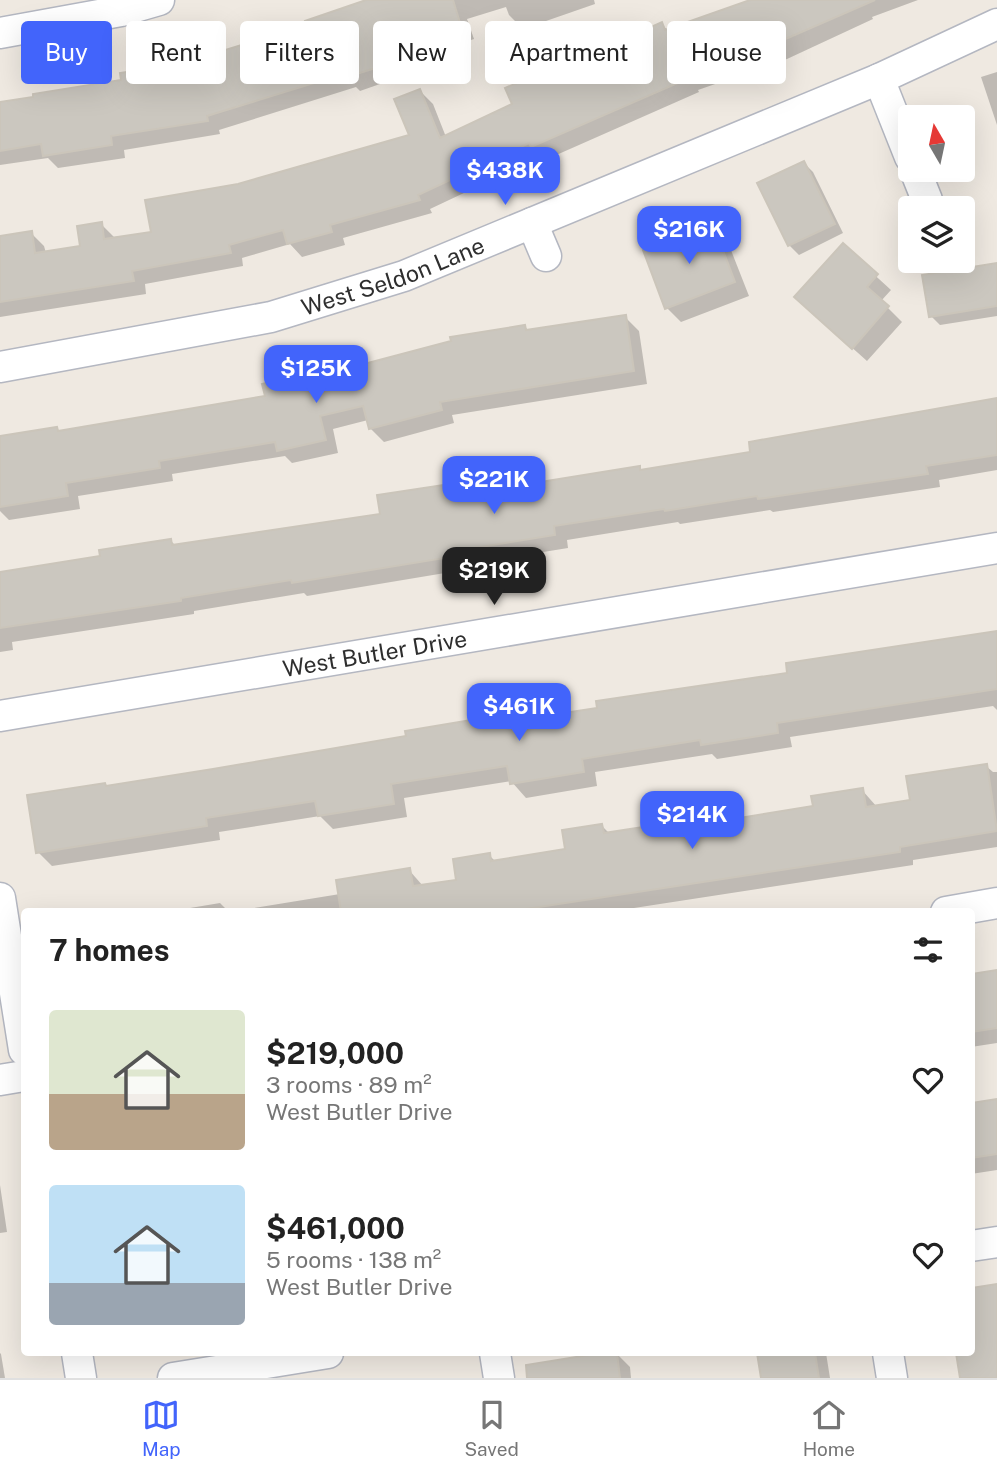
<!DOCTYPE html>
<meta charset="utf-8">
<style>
body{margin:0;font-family:"Public Sans",sans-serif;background:#f6f6f6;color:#222;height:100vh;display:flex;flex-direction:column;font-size:26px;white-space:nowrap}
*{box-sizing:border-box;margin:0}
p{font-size:23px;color:#767676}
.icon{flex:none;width:38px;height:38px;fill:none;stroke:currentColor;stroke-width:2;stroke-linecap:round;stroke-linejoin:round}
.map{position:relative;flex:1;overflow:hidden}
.side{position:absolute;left:21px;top:908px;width:954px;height:448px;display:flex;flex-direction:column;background:#fff;border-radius:7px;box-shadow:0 7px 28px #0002}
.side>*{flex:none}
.top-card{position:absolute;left:21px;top:21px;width:956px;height:63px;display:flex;gap:14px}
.needle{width:46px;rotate:351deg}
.controls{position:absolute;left:898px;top:105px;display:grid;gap:14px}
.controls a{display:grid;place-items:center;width:77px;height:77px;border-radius:7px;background:#fff;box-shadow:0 7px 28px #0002;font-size:35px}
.price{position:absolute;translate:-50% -60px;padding:0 16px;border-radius:14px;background:#4264fb;color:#fff;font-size:23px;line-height:46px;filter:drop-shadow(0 2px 4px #0008)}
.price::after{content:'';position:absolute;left:50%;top:42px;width:21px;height:16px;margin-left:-10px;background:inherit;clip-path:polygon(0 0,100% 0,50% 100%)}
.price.active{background:#222;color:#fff}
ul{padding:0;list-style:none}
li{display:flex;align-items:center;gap:21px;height:175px;padding:0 28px}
li span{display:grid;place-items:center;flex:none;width:196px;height:140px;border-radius:7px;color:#555}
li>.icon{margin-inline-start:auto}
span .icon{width:84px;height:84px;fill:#fffc;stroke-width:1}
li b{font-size:30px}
h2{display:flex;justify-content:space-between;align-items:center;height:84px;padding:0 28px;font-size:30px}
.tag{padding:0 24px;border-radius:7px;background:#fff;box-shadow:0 7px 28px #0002;font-size:24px;line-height:63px}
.tag.active{background:#4264fb;color:#fff}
.menu{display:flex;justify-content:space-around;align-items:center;height:98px;border-top:2px solid #e0e0e0;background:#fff;font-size:19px;color:#767676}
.menu a{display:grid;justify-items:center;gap:4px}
.menu .active{color:#4264fb}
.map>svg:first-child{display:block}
.shadow{fill:#0003}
.building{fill:#cbc7bf;stroke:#cbc5ba;stroke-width:2}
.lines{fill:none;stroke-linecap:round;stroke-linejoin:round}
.minor-casing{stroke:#b4b7c1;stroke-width:33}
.minor{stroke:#fff;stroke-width:30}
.labels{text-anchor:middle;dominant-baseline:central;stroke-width:5;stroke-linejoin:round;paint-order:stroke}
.street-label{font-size:23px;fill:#2e2e2e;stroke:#fff}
</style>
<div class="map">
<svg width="997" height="1378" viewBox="0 0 997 1378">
<rect width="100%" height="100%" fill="#efe9e1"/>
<path class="shadow" d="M371,0H594L595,4L523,29L509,15L506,7L467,19L474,39L396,65L400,77L360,91L356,87L219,130L220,134L124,150L125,158L58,168L48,158L0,165V104L123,81L216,60L308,26Z
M755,0H918L872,17L873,19L787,59L698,90L699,92L545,160L542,156L430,209L432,213L343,238L345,245L302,257L290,244L242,258L243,266L145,284L146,294L0,317V238L31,233L44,246L46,253L82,248L101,224L114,237L153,233L238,185L411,136L420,91L433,104L446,137L514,105L580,60L662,24L668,31Z
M997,72V125L981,77Z
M804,163L813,172L843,233L799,255L789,245Z
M712,226L727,240L749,296L681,322L667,308Z
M843,246L891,290L881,301L902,322L867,361L811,311Z
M997,265V316L940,325L931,316Z
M625,317L639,331L647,384L452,415L454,423L384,442L370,428L368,420L333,429L338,453L292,463L285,456L172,474L173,481L78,496L80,509L9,520L0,511V438L56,429L59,432L267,397L329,370L333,374L525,327L530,332Z
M997,400V470L939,480L940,487L773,512L770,510L680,524L678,522L567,540L568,548L475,563V568L307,596L304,593L194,611V614L12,642L13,650L0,652V589L102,558L171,541L176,546L382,515L451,485L462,496L639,467L643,471L752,454Z
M997,632V710L993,706L790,737L792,747L717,759L712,754L595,772L597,786L526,798L511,781L404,798L407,817L333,829L320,816L219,832L220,840L52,866L38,852L105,784L108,787L408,737L549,709L557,716L789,674Z
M986,766L993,772H997V847L913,860V865L608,912H230L340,894L409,870L423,886L458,881L489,855L496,862L567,850L601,825L610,834L682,822L688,828L815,808L862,790L877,807L912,801Z
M220,903L229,912H166Z
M997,972V1043L971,1047V976Z
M997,1101V1170L971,1174V1105Z
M0,1185L7,1232L0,1233Z
M0,1353L1,1354L5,1378H0Z
M616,1353L630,1367L631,1378H566L563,1361Z
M759,1353H826L830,1378H762Z"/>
<path class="building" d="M366,0H453L461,26L384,51L388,64L344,78L343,74L207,116L208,121L111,136L112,145L43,156L41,144L0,151V102L33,97V94L121,80L120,73L214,58L212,54L306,25L305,21Z
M750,0H875L774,44V46L686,76L687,79L531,147L529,143L418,195L420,200L330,225L332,232L287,244L283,230L229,245L231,253L132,271L134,281L0,302V236L32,231L35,253L80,246L77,226L102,222L104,239L151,232L145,200L238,184L409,135L394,99L420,89L440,138L512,104L505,88L579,57L580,59L662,22L665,30Z
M804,161L835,224L788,246L757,183Z
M713,224L735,282L665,309L643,250Z
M843,243L878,274L867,287L889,306L852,349L794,297Z
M997,263V306L929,317L922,275Z
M626,315L634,371L440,402L442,410L369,429L363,406L320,416L326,440L277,451L275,442L159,461L160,468L66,483L68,496L0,507V436L57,427L58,431L265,396L262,384L329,368L330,373L451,341L450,337L525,325L526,330Z
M997,398V455L926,466L928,474L758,499L757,496L665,511L664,509L554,526L555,535L462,550L463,555L292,583L291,580L181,598V601L0,628V572L100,556L99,550L171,539L172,545L380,514L377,495L451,484L453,496L640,466V470L750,452L749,442Z
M997,631V689L777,723L778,733L701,745L700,740L582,759L584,772L510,784L507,766L391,784L394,804L318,816L315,801L206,818L207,826L36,853L27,795L105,783L106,786L213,769L406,736L405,731L550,707L551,715L597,708L596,701L787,673L786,663Z
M987,764L997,831L900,847V852L507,912H341L336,880L410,868L413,886L456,880L453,859L490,853L491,861L565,849L562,830L602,824L604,833L683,821L684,827L813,806L811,796L863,788L866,807L910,800L906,776Z
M997,970V1028L971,1032V974Z
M997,1099V1154L971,1158V1103Z
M997,1284V1378H960L956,1353H971V1288Z
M601,1353H617L620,1378H527L526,1365Z
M757,1353H815L819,1378H761Z"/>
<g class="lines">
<g class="minor-casing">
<g id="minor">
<path d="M0,33L121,11L159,0"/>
<path d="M879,79L910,157"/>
<path d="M915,170L927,200"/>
<path d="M532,223L546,256"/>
<path id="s1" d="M0,367L271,317L404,276L879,79L997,24"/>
<path id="s2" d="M0,716L997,548"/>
<path d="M0,898L24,1050"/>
<path d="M946,912L997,903"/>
<path d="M0,1080L24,1076"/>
<path d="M971,1246L997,1242"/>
<path d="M77,1353L81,1378"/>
<path d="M495,1353L499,1378"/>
<path d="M888,1353L892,1378"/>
<path d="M173,1378L328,1353"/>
</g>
</g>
<use href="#minor" class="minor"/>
</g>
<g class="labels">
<g class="street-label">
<text stroke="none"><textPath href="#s1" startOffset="404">West Seldon Lane</textPath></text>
<text stroke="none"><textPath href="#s2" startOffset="380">West Butler Drive</textPath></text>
</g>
</g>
</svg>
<div class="controls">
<a><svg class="needle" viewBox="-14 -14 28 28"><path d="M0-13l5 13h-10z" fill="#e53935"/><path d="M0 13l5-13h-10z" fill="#767676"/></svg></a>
<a><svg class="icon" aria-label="layers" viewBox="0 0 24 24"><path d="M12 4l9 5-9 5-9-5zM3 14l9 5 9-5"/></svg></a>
</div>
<b class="price" style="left:505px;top:207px">$438K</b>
<b class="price" style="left:689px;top:266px">$216K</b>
<b class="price" style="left:316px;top:405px">$125K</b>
<b class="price" style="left:494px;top:516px">$221K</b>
<b class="price active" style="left:494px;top:607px">$219K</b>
<b class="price" style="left:519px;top:743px">$461K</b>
<b class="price" style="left:692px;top:851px">$214K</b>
<div class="top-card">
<a class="tag active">Buy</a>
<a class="tag">Rent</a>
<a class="tag">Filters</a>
<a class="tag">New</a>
<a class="tag">Apartment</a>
<a class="tag">House</a>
</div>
<section class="side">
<h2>7 homes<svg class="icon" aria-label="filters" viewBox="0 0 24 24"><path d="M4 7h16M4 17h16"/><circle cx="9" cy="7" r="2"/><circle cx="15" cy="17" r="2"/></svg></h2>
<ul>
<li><span style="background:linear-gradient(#dfe7d0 60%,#b9a48a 0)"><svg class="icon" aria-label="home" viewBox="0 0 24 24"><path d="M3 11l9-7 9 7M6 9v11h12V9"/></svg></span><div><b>$219,000</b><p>3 rooms · 89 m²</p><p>West Butler Drive</p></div><svg class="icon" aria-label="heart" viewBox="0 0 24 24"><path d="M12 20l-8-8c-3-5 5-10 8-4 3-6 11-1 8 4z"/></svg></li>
<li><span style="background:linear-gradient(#bfe0f5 70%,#9aa5b1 0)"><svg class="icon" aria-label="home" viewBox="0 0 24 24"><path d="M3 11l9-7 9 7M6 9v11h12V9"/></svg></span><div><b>$461,000</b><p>5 rooms · 138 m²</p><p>West Butler Drive</p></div><svg class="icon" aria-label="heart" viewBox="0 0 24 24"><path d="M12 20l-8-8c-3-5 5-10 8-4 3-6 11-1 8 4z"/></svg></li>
</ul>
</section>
</div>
<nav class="menu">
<a class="active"><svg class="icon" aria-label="map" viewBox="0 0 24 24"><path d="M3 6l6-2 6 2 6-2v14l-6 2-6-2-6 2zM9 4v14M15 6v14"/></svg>Map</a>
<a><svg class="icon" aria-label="saved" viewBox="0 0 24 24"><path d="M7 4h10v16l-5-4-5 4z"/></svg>Saved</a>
<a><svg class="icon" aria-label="home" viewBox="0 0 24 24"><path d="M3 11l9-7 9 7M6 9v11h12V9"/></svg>Home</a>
</nav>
